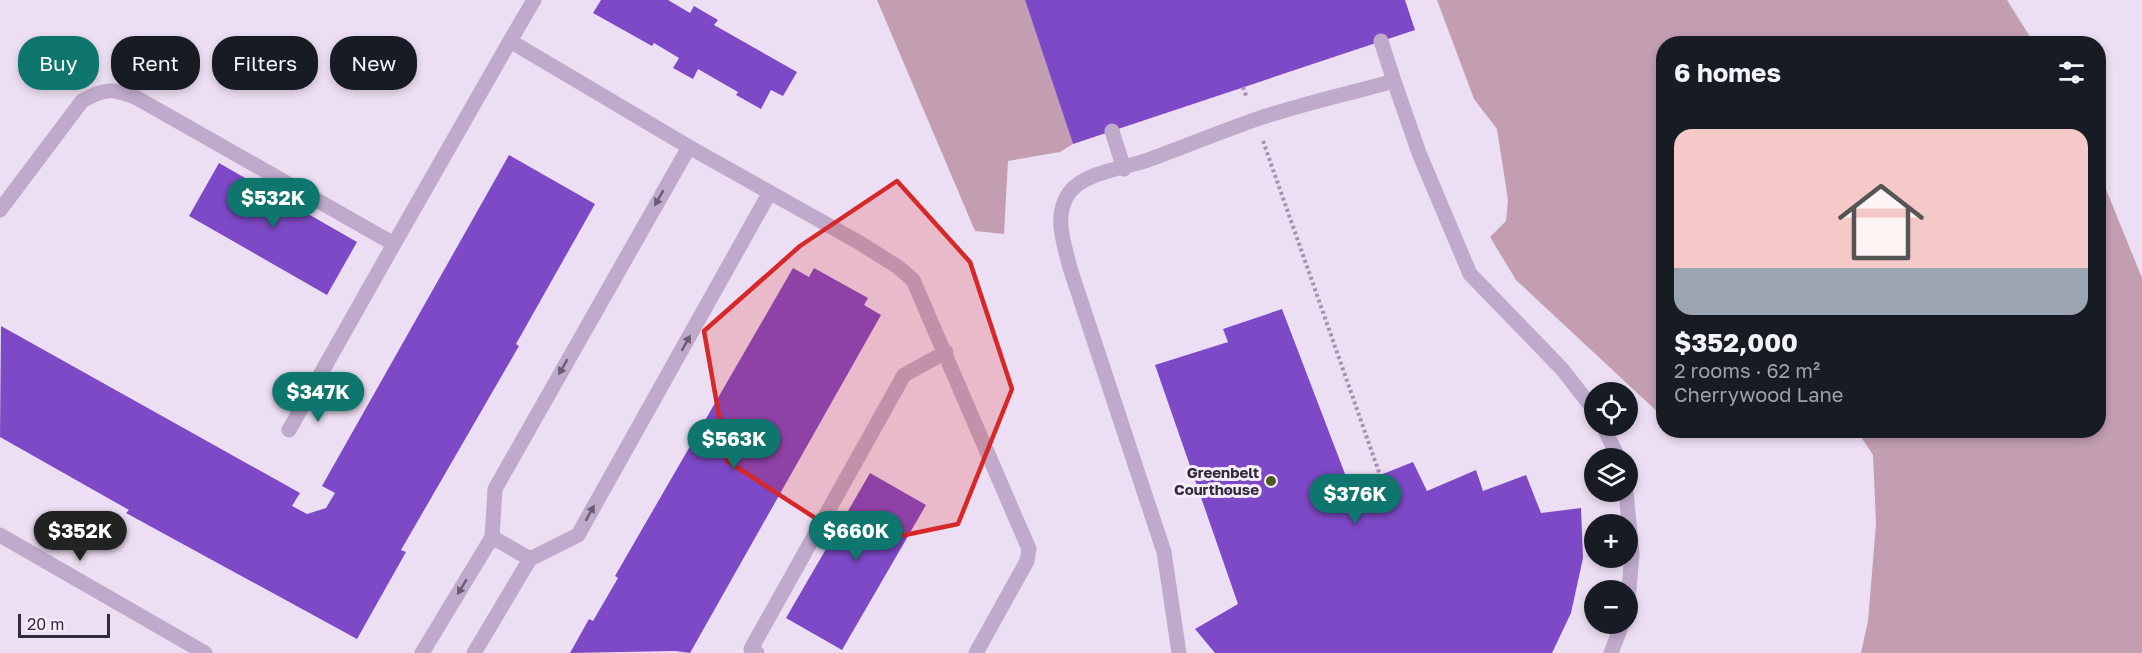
<!DOCTYPE html>
<meta charset="utf-8">
<style>
body{margin:0;font-family:"Golos Text",sans-serif;background:#242831;color:#f1f3f6;height:100vh;display:flex;flex-direction:column;font-size:22px;white-space:nowrap}
*{box-sizing:border-box;margin:0}
p{font-size:20px;color:#9ea1a6}
.icon{flex:none;width:33px;height:33px;fill:none;stroke:currentColor;stroke-width:2;stroke-linecap:round;stroke-linejoin:round}
.map{position:relative;flex:1;overflow:hidden}
.drawer{position:absolute;left:1656px;top:36px;width:450px;height:402px;display:flex;flex-direction:column;background:#171b24;border-radius:24px;box-shadow:0 3px 9px #0003}
.drawer>*{flex:none}
.hud{position:absolute;left:18px;top:36px;width:570px;height:54px;display:flex;gap:12px}
.controls{position:absolute;left:1584px;top:382px;display:grid;gap:12px}
.controls a{display:grid;place-items:center;width:54px;height:54px;border-radius:50%;background:#171b24;box-shadow:0 3px 9px #0003;font-size:30px}
.scale{position:absolute;left:18px;bottom:15px;width:92px;box-sizing:border-box;padding-left:6px;border:3px solid #312a39;border-top:0;font-size:16px;line-height:21px;white-space:nowrap;color:#312a39;-webkit-text-stroke:4px #f6ebfa;paint-order:stroke}
.price{position:absolute;translate:-50% -51px;padding:0 14px;border-radius:21px;background:#0f766e;color:#fff;font-size:20px;line-height:39px;filter:drop-shadow(0 2px 3px #0008)}
.price::after{content:'';position:absolute;left:50%;top:36px;width:18px;height:14px;margin-left:-9px;background:inherit;clip-path:polygon(0 0,100% 0,50% 100%)}
.price.selected{background:#222;color:#fff}
ul{padding:0;list-style:none}
li{display:grid;align-content:center;gap:12px;height:318px;padding:0 18px}
li+li{border-top:2px solid #363941}
li span{display:grid;place-items:center;height:186px;border-radius:18px;color:#555}
li>.icon{margin-inline-start:auto}
span .icon{width:108px;height:108px;fill:#fffc;stroke-width:1}
li b{font-size:26px}
h2{display:flex;justify-content:space-between;align-items:center;height:72px;padding:0 18px;font-size:26px}
.pill{padding:0 21px;border-radius:24px;background:#171b24;box-shadow:0 3px 9px #0003;font-size:21px;line-height:54px}
.pill.selected{background:#0f766e;color:#fff}
.map>svg:first-child{display:block}
.green{fill:#c29eb0}
.building{fill:#7e49c6}
.lines{fill:none;stroke-linecap:round;stroke-linejoin:round}
.path{stroke:#a590b2;stroke-width:4;stroke-dasharray:3 3;stroke-linecap:butt}
.service{stroke:#bfaacb;stroke-width:15}
.tertiary{stroke:#bfaacb;stroke-width:15}
.oneway{fill:#6a5d73}
.marked{fill:#d62828;fill-opacity:0.2;stroke:#d62828;stroke-width:4.5;stroke-linejoin:round}
.poi-dot{fill:#4c5b1f;stroke:#f6ebfa;stroke-width:2}
.labels{text-anchor:middle;dominant-baseline:central;stroke-width:6;stroke-linejoin:round;paint-order:stroke}
.poi-label{font-size:15px;font-weight:bold;fill:#312a39;stroke:#f6ebfa;text-anchor:end}
</style>
<div class="map">
<svg width="2142" height="653" viewBox="0 0 2142 653">
<rect width="100%" height="100%" fill="#eddff3"/>
<path class="green" d="M877,0H1025L1073,144L1060,152L1008,161L1004,234L975,231Z
M1437,0H2007L2034,43L1664,44L1663,417L1516,280L1490,237L1506,221L1508,200L1497,129L1474,99Z
M2099,172L2142,278V653H1861L1868,621L1876,524L1873,455L1857,431L2098,430Z"/>
<path class="building" d="M601,0H668L690,13L694,6L718,20L714,25L797,72L783,96L771,90L761,109L736,95L738,92L698,69L693,79L673,68L679,58L654,43L652,46L593,13Z
M1025,0H1405L1415,30L1073,144Z
M509,155L595,204L516,344L519,346L401,550L406,552L357,639L126,513L129,510L0,437L1,326L300,493L292,506L307,514L326,508L335,493L322,486Z
M219,163L357,242L327,295L189,216Z
M793,268L809,277L814,268L868,298L864,305L881,315L690,653L675,651L570,653L589,619L593,621L618,578L615,576Z
M1282,309L1350,487L1413,462L1427,491L1476,470L1483,491L1526,475L1541,513L1581,508L1583,558L1571,613L1552,653H1215L1195,629L1238,604L1155,365L1228,342L1223,329Z
M870,473L926,505L842,650L786,618Z"/>
<g class="lines">
<path class="path" d="M1243,87L1247,98
M1263,141L1380,475"/>
<path class="service" d="M510,41L534,0
M1381,41L1394,81
M1112,131L1124,169
M0,210L82,101C105,88 112,88 137,98L394,244L510,41L689,147L860,243L898,267L913,280L1029,549L1027,561L976,653
M1603,426L1619,459
M289,430L394,244
M1626,492L1632,554L1628,601
M492,537L530,559
M422,653L492,537L495,489L689,147
M474,653L530,559L578,535L770,192
M757,653L751,649L904,375L946,352
M1179,653L1164,552L1070,268C1064,243 1053,216 1069,193C1084,172 1125,168 1148,160C1183,147 1218,133 1254,120C1300,104 1348,94 1394,81L1419,153L1470,274L1562,369L1594,410
M1611,653L1622,624"/>
<path class="tertiary" d="M0,535L205,653"/>
</g>
<defs><path id="oneway-solid" d="M-6-.8H1V-3.2L6.5 0L1 3.2V.8H-6Z" transform="scale(1.5)"/></defs>
<g class="oneway">
<use href="#oneway-solid" transform="translate(659 198) rotate(120)"/>
<use href="#oneway-solid" transform="translate(686 343) rotate(-61)"/>
<use href="#oneway-solid" transform="translate(563 367) rotate(120)"/>
<use href="#oneway-solid" transform="translate(590 513) rotate(-61)"/>
<use href="#oneway-solid" transform="translate(462 587) rotate(121)"/>
</g>
<path class="marked" d="M897,181L970,262L1012,389L958,524L857,545L727,461L704,331L800,246Z"/>
<circle class="poi-dot" cx="1271" cy="481" r="6"/>
<g class="labels">
<g class="poi-label">
<text x="1259" y="472">Greenbelt<tspan x="1259" dy="17">Courthouse</tspan></text>
</g>
</g>
</svg>
<div class="controls">
<a><svg class="icon" aria-label="locate" viewBox="0 0 24 24"><circle cx="12" cy="12" r="6"/><path d="M12 2v4M12 18v4M2 12h4M18 12h4"/></svg></a>
<a><svg class="icon" aria-label="layers" viewBox="0 0 24 24"><path d="M12 4l9 5-9 5-9-5zM3 14l9 5 9-5"/></svg></a>
<a>+</a>
<a>−</a>
</div>
<div class="scale">20 m</div>
<b class="price" style="left:273px;top:229px">$532K</b>
<b class="price" style="left:318px;top:423px">$347K</b>
<b class="price" style="left:734px;top:470px">$563K</b>
<b class="price" style="left:1355px;top:525px">$376K</b>
<b class="price selected" style="left:80px;top:562px">$352K</b>
<b class="price" style="left:856px;top:562px">$660K</b>
<div class="hud">
<a class="pill selected">Buy</a>
<a class="pill">Rent</a>
<a class="pill">Filters</a>
<a class="pill">New</a>
</div>
<section class="drawer">
<h2>6 homes<svg class="icon" aria-label="filters" viewBox="0 0 24 24"><path d="M4 7h16M4 17h16"/><circle cx="9" cy="7" r="2"/><circle cx="15" cy="17" r="2"/></svg></h2>
<ul>
<li><span style="background:linear-gradient(#f6c9c9 75%,#9aa5b1 0)"><svg class="icon" aria-label="home" viewBox="0 0 24 24"><path d="M3 11l9-7 9 7M6 9v11h12V9"/></svg></span><div><b>$352,000</b><p>2 rooms · 62 m²</p><p>Cherrywood Lane</p></div></li>
</ul>
</section>
</div>
